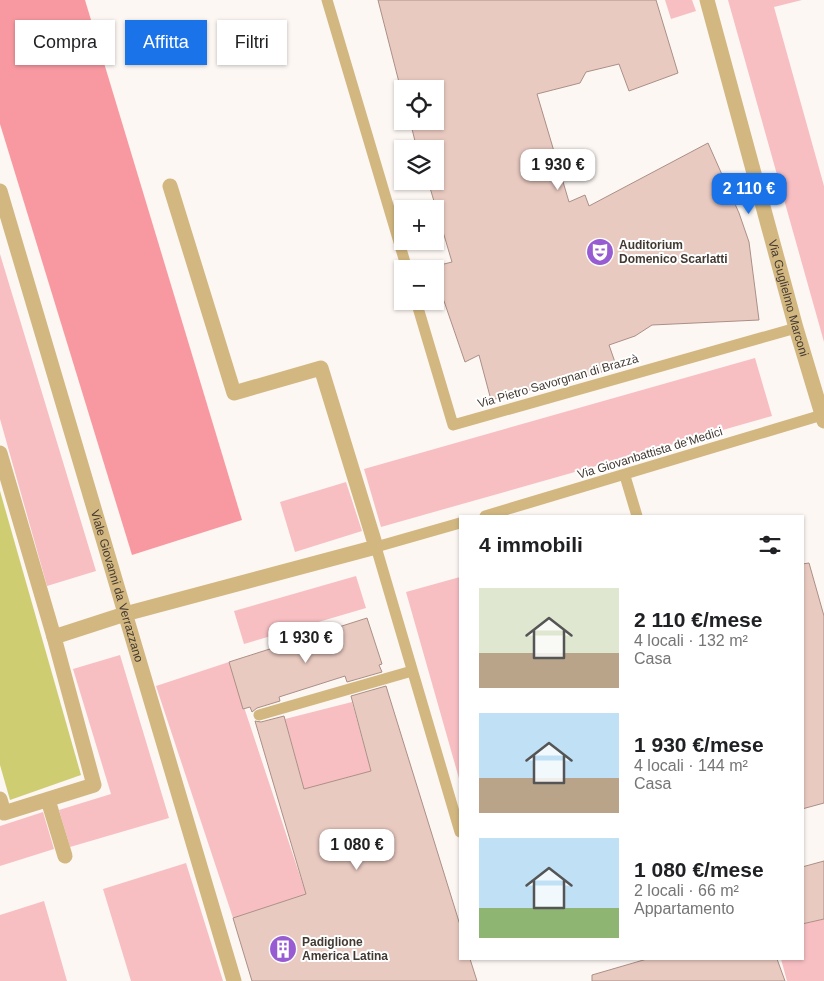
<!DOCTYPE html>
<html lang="it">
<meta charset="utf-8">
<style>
body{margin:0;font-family:Helvetica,sans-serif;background:#f2f2f2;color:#202124;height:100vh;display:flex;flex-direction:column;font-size:19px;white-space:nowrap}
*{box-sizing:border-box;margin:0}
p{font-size:16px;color:#757577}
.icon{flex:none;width:28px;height:28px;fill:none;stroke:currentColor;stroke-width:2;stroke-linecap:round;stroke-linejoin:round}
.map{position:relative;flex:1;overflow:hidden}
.side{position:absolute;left:459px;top:515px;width:345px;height:445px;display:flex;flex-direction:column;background:#fff;border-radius:0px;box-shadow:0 1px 4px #0004}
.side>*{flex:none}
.top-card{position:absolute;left:15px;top:20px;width:369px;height:45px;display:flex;gap:10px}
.buttons{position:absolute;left:394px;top:80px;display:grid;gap:10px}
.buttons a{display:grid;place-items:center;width:50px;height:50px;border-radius:0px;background:#fff;box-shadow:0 1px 4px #0004;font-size:25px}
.price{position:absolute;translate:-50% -42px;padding:0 11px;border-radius:10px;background:#fff;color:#222;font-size:16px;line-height:32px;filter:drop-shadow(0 1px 2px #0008)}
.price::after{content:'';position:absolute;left:50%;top:30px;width:15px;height:11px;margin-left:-8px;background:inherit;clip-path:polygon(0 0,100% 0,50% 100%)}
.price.active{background:#1a73e8;color:#fff}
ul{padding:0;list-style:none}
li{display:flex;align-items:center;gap:15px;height:125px;padding:0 20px}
li span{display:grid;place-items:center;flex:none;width:140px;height:100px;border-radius:0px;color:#555}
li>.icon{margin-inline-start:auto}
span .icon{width:60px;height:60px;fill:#fffc;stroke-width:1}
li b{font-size:21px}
h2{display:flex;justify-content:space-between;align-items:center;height:60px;padding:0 20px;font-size:21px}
.pill{padding:0 18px;border-radius:0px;background:#fff;box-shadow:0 1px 4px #0004;font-size:18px;line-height:45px}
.pill.active{background:#1a73e8;color:#fff}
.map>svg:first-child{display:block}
.green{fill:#f8bfc3}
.forest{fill:#f899a1}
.water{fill:#cfcd71}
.building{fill:#e9cac1;stroke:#ab8f86}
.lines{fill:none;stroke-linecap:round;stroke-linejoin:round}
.lane{stroke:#d3b780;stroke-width:11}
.street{stroke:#d3b780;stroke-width:15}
.labels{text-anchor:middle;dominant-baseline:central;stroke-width:4;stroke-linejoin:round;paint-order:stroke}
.poi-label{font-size:12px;font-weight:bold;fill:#423931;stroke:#fff;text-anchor:start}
.street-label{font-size:12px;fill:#423931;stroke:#fff}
</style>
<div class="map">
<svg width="824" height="981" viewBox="0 0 824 981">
<rect width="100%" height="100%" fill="#fcf7f3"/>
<path class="green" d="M665,0H692L696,11L671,19Z
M728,0H802L774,7L824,186V342Z
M0,254L96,571L47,586L0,419Z
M755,358L772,416L381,527L364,469Z
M346,482L362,531L295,552L280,502Z
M356,576L366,608L244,644L234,611Z
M460,577V782L406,592Z
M120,655L169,818L70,847L59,810L111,794L73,669Z
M229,662L306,894L233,918L156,686Z
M352,702L371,771L304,789L285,719Z
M43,812L54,849L0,866V826Z
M186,863L223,981H131L103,889Z
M44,901L67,981H0V915Z
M824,919V981H787L781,959H802L803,924Z"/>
<path class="forest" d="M0,0H85L242,520L132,555L0,124Z"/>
<path class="water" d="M0,491L81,775L10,800L0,765Z"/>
<path class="building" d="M378,0H656L678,73L629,91L619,64L586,72L580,83L537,94L569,202L585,195L589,206L708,143L739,213L749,242L759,320L652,325L635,336L609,345L617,368L491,400L479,355L465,362L435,275V269L432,267L452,262L428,181H435V149H417L410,121H435V89H402V94Z
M809,563L824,616V803L802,809V564Z
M367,618L382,664L379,665L382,672L347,682L345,676L279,697L280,701L257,708L252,712L250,707L243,709L229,662Z
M386,686L460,925V959H470L477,981H252L233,918L306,894L255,721L261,722L284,716L304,789L371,771L351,696Z
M824,861V919L802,924V867Z
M647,959H777L785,981H592V975Z"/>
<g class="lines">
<path class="lane" d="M327,0L407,269
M416,301L453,425L796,328
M625,476L637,516
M485,516L822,415
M460,523L376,547L460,832
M259,715L412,671"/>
<g class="street">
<path id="s1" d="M707,0L796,328L824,421"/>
<path id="s2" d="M0,191L234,981"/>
<path d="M0,453L54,637L94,785L4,813L0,799"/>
<path d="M54,637L125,614L376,547L321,368L234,393L170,186"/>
<path d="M48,800L65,856"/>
</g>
</g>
<defs>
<g id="theatre-disc" transform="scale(1.4375)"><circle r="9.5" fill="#975bd2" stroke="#fff"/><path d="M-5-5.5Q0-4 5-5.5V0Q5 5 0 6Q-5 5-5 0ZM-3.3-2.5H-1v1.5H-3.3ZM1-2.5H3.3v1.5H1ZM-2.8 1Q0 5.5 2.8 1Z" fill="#fff"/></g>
<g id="building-disc" transform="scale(1.4375)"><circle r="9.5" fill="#975bd2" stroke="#fff"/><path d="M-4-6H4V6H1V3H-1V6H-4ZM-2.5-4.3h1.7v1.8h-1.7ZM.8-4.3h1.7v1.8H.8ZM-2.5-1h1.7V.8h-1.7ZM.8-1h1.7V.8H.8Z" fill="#fff"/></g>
</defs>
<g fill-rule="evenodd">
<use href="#theatre-disc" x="600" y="252"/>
<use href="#building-disc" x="283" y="949"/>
</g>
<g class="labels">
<g class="poi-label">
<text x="619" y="245">Auditorium<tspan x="619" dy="14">Domenico Scarlatti</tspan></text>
<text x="302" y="942">Padiglione<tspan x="302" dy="14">America Latina</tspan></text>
</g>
<g class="street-label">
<text stroke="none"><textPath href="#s1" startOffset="309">Via Guglielmo Marconi</textPath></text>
<text transform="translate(558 381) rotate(-16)">Via Pietro Savorgnan di Brazzà</text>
<text transform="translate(650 453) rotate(-17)">Via Giovanbattista de'Medici</text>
<text stroke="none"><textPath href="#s2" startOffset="412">Viale Giovanni da Verrazzano</textPath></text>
</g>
</g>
</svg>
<div class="buttons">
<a><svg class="icon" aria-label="locate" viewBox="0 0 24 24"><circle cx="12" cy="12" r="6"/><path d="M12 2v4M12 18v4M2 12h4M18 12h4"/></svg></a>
<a><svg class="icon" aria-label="layers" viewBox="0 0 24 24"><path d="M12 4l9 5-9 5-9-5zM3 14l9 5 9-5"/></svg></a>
<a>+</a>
<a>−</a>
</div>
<b class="price" style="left:558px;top:191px">1 930 €</b>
<b class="price active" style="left:749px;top:215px">2 110 €</b>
<b class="price" style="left:306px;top:664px">1 930 €</b>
<b class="price" style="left:357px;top:871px">1 080 €</b>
<div class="top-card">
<a class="pill">Compra</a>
<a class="pill active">Affitta</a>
<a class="pill">Filtri</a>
</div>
<section class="side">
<h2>4 immobili<svg class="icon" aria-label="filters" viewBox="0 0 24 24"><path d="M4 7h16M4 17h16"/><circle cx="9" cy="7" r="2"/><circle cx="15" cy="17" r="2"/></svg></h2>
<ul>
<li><span style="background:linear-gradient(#dfe7d0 65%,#b9a48a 0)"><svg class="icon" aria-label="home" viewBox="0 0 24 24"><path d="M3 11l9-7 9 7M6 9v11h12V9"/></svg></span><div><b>2 110 €/mese</b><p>4 locali · 132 m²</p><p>Casa</p></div></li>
<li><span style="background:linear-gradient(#bfe0f5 65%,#b9a48a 0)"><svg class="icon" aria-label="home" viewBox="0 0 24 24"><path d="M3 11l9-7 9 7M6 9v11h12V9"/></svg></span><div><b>1 930 €/mese</b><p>4 locali · 144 m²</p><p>Casa</p></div></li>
<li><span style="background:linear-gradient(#bfe0f5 70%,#8fb573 0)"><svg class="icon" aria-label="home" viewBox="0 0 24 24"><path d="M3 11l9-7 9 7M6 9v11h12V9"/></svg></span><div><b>1 080 €/mese</b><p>2 locali · 66 m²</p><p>Appartamento</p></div></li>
</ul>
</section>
</div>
